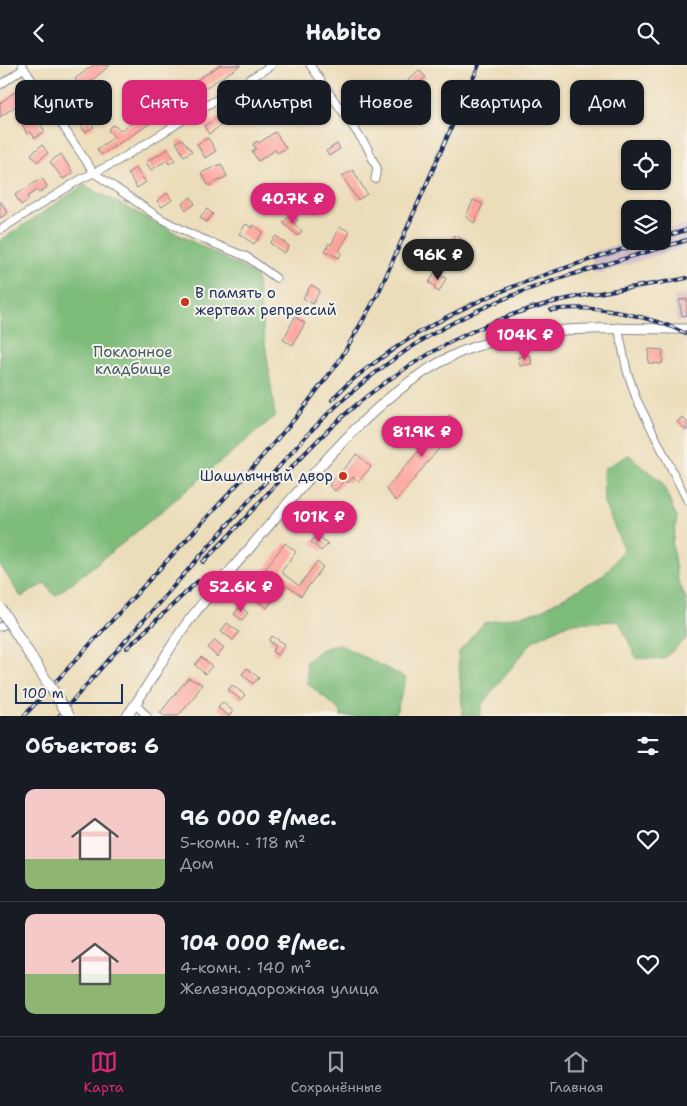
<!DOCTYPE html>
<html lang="ru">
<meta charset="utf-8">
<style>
body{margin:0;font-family:"Shantell Sans",sans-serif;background:#20242c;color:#f1f3f6;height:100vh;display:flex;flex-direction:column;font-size:19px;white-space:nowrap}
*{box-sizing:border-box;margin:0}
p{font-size:16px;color:#9ea1a6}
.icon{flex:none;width:28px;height:28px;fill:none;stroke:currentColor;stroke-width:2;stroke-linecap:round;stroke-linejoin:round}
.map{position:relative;height:651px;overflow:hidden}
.side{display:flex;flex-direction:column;background:#171b24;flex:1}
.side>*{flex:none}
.banner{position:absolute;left:15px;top:15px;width:658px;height:45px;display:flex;gap:10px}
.controls{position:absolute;left:621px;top:75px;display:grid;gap:10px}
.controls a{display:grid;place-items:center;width:50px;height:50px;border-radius:10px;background:#171b24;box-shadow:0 1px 4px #0004;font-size:25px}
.scale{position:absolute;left:15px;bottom:12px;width:108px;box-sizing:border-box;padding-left:5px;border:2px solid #1b2f5e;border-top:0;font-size:14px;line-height:18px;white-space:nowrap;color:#1b2f5e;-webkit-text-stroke:4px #f7f3e8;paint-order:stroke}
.price{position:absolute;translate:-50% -42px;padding:0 11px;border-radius:18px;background:#db2777;color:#fff;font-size:16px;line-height:32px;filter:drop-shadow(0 1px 2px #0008)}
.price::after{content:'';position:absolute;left:50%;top:30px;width:15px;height:11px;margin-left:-8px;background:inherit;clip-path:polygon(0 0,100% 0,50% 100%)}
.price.current{background:#222;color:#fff}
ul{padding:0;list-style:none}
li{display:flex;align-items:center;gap:15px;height:125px;padding:0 25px}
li+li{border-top:1px solid #363941}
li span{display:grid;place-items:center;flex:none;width:140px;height:100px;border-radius:10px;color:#555}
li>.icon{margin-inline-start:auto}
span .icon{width:60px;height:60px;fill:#fffc;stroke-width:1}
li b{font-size:21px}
h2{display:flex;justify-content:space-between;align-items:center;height:60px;padding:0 25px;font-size:21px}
.tag{padding:0 18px;border-radius:10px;background:#171b24;box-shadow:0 1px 4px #0004;font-size:18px;line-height:45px}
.tag.current{background:#db2777;color:#fff}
header{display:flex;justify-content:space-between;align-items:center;height:65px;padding:0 25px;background:#171b24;font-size:22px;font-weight:700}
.tab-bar{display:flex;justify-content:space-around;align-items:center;height:70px;border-top:1px solid #363941;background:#171b24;font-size:14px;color:#9ea1a6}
.tab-bar a{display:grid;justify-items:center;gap:2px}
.tab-bar .current{color:#db2777}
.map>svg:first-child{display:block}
.industrial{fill:#d1bdc9}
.forest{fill:#7ebc7a;stroke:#4c766c}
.building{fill:#fda39a}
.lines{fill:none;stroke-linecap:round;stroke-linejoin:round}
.minor-casing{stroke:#84868c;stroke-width:9}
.tertiary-casing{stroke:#84868c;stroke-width:11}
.minor{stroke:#fff;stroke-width:7}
.tertiary{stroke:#fff;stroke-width:9}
.rail-casing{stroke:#1b2f5e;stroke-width:4}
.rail{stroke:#f7f3e8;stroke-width:2;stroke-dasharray:5.5;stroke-linecap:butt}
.secondary-bridge-casing{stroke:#84868c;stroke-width:12;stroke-linecap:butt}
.secondary-bridge{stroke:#fff;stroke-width:10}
.poi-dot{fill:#c8321e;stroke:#f7f3e8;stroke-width:2}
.labels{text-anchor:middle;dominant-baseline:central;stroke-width:4;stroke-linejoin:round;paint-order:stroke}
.poi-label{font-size:15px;fill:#1b2f5e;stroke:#f7f3e8;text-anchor:start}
.park-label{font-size:15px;fill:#3c5a6a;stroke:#f7f3e8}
</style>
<header><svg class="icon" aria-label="back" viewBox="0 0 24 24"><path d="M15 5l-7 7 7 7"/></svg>Habito<svg class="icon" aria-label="search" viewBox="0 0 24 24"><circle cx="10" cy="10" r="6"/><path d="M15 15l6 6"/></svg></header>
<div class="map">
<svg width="687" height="651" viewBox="0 0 687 651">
<rect width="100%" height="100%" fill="#f7f3e8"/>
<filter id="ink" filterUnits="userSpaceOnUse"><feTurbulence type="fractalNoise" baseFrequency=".02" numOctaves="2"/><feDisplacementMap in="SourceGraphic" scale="10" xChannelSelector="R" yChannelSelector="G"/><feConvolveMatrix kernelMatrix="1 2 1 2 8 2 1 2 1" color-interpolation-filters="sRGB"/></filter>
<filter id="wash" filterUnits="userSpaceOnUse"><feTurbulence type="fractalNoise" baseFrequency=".0096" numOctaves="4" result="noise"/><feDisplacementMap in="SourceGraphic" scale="20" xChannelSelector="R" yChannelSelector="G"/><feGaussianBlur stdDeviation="1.12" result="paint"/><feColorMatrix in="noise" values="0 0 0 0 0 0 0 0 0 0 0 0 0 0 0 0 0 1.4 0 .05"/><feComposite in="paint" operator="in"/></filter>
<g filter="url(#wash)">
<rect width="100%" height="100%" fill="#ecddba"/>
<path class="industrial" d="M687,158V181L596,209L590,188L630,176H662L663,166Z
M687,230V255L677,256L674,232Z"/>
<path class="forest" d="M84,120L256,210L275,351L128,474L55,531L45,518L21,532L0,500V176Z
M629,390L662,418L677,453L672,479L677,513L687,536V573L663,594L636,593L619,556L569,558L533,576L482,639L480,651H463L458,588L484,558L538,547L604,510L624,484L604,438L603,404Z
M338,579L406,613L395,651H341V646L308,619L306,597L320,585Z"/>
<g id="blocks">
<path class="building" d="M93,0H110L82,24L75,14Z
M220,0H241L101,90L97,84L114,72L108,64L113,60L121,65Z
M419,5L426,12L411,25L408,20L410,18L408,15Z
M264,23L267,28L270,27L276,38L268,43L265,38L237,53L235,50L209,69L204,61Z
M303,25L307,31L296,42L292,35L294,34L293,31Z
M16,26L23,36L0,52V38Z
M76,35L81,43L72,48L67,40Z
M30,45L45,66L35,73L30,66L27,69L19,52Z
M89,55L94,62L85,67L81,61Z
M275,67L286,83L277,88L275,85L258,96L252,86L256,84L253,79L257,76L259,78Z
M208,73L216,86L205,93L197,79Z
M182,74L192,86L184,91L176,77Z
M337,79L340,84L329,91L326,86Z
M42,80L48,88L37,97L31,89Z
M168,84L175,95L169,99L167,95L151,105L146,97Z
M61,89L73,108L63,114L50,97Z
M221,99L227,111L209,121L201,108Z
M135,103L146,117L137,123L128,108Z
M353,105L367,129L358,135L342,111Z
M42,113L47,121L45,124L39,128L37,125L27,132L29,135L21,140L15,130Z
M167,128L172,135L162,142L157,136Z
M191,132L195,139L186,145L182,139Z
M311,134L313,136L315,134L322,143L316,149L307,139Z
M473,135L483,139L474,158L466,152Z
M0,136L8,148L0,153Z
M207,144L213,149L206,157L200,152Z
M291,149L298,155L294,159L302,166L298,171L283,158Z
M246,159L252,163L254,160L263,167L254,179L239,169Z
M340,162L349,166V169L339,186L342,187L339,193L325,186L329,178L331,180Z
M454,170L466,176L458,191L447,185Z
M276,171L289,181L284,188L270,178Z
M435,207L446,213L439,227L434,224L435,221L429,218Z
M311,220L320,225L313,239L303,233Z
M687,234V250L682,251L679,235Z
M295,252L305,258L293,280L283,275Z
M649,284L663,285L662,299L648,298Z
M530,290L532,299L520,301L518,292Z
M449,350L459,359L396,436L386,424Z
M682,352L687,357V366L677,357Z
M357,389L371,402L358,417L353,412L348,418L345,415L335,426L329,420Z
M317,440L325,447L321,451L325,455L318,463L306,453Z
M318,470L328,479L321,486L311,477Z
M285,478L296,487L281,507L299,521L317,497L323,502L301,531L287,521L281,528L279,526L267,543L256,535L268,518L259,512Z
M240,541L248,548L242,555L234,549Z
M227,558L239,567L233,575L221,567Z
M272,571L285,579L278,590L272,587L276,581L269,576Z
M215,575L224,583L217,592L208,583Z
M201,592L212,601L205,609L195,600Z
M247,603L259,613L253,619L242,609Z
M188,613L202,619L193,634L178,651H164L160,648Z
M232,620L245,630L241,635L228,625Z
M222,637L233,646L229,651L218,643Z"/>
</g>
</g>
<g filter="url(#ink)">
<use href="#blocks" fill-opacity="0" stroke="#84868c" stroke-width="1"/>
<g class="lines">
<g class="minor-casing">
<path id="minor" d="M22,0L94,108L160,153L193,170L247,192L276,213
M310,0L367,82L377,103L375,114
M0,20L24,3
M0,165L81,114L116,97L272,0
M618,262L627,306L636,333L687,435
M0,562L7,558
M135,639L147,651"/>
</g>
<g class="tertiary-casing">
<path id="tertiary" d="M127,651C147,624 163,593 182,565C203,535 230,507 254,478C312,411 388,311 474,282C543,259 616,264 687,264"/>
</g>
<use href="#minor" class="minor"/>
<use href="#tertiary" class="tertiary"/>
<g class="rail-casing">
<path id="rail" d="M662,172L687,165
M551,245C592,239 650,250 687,269
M332,335C348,316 370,301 391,286C471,230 556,205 649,176
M203,497C253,448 297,391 350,345C399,303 459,268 520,247C574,228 632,224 687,213
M127,583L198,516
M24,651L246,410L298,350L338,298L378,229L479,0
M59,651L307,370C355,319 411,277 474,247C542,215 616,197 687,175"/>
</g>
<use href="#rail" class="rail"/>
<g class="secondary-bridge-casing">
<path id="secondary-bridge" d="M0,543L69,651"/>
</g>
<use href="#secondary-bridge" class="secondary-bridge"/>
</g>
</g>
<g class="poi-dot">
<circle cx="185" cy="237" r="5"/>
<circle cx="343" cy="411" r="5"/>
</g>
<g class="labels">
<g class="poi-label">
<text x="195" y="228">В память о<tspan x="195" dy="17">жертвах репрессий</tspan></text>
<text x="333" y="411" text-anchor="end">Шашлычный двор</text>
</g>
<g class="park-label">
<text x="133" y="287">Поклонное<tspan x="133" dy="17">кладбище</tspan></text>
</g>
</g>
</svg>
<div class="controls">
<a><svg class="icon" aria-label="locate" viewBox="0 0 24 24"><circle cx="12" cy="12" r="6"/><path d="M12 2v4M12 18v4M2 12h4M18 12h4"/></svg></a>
<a><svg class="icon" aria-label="layers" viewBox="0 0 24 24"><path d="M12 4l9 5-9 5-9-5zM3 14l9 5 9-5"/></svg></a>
</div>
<div class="scale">100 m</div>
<b class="price" style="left:293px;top:160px">40.7K ₽</b>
<b class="price current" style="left:438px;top:216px">96K ₽</b>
<b class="price" style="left:525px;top:296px">104K ₽</b>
<b class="price" style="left:422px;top:393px">81.9K ₽</b>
<b class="price" style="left:319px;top:478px">101K ₽</b>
<b class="price" style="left:241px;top:548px">52.6K ₽</b>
<div class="banner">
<a class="tag">Купить</a>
<a class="tag current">Снять</a>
<a class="tag">Фильтры</a>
<a class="tag">Новое</a>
<a class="tag">Квартира</a>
<a class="tag">Дом</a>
</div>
</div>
<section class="side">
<h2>Объектов: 6<svg class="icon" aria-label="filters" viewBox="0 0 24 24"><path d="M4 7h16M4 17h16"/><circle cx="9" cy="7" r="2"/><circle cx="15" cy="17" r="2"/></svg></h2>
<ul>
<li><span style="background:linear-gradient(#f6c9c9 70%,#8fb573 0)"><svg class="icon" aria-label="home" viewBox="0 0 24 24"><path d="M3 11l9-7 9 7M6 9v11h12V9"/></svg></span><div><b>96 000 ₽/мес.</b><p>5-комн. · 118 m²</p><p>Дом</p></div><svg class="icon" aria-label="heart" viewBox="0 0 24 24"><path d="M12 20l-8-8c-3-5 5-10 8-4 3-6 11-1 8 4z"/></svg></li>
<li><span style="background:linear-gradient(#f6c9c9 60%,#8fb573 0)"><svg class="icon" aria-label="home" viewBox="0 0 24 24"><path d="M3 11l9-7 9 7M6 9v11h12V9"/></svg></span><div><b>104 000 ₽/мес.</b><p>4-комн. · 140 m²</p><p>Железнодорожная улица</p></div><svg class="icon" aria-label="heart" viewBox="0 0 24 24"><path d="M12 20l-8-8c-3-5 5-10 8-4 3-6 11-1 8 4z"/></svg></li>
</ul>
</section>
<nav class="tab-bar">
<a class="current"><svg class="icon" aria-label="map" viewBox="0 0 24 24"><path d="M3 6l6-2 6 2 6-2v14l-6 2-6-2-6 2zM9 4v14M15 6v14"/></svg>Карта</a>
<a><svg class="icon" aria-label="saved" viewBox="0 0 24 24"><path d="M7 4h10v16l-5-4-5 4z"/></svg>Сохранённые</a>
<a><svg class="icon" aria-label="home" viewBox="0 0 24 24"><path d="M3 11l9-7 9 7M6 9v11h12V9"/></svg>Главная</a>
</nav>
